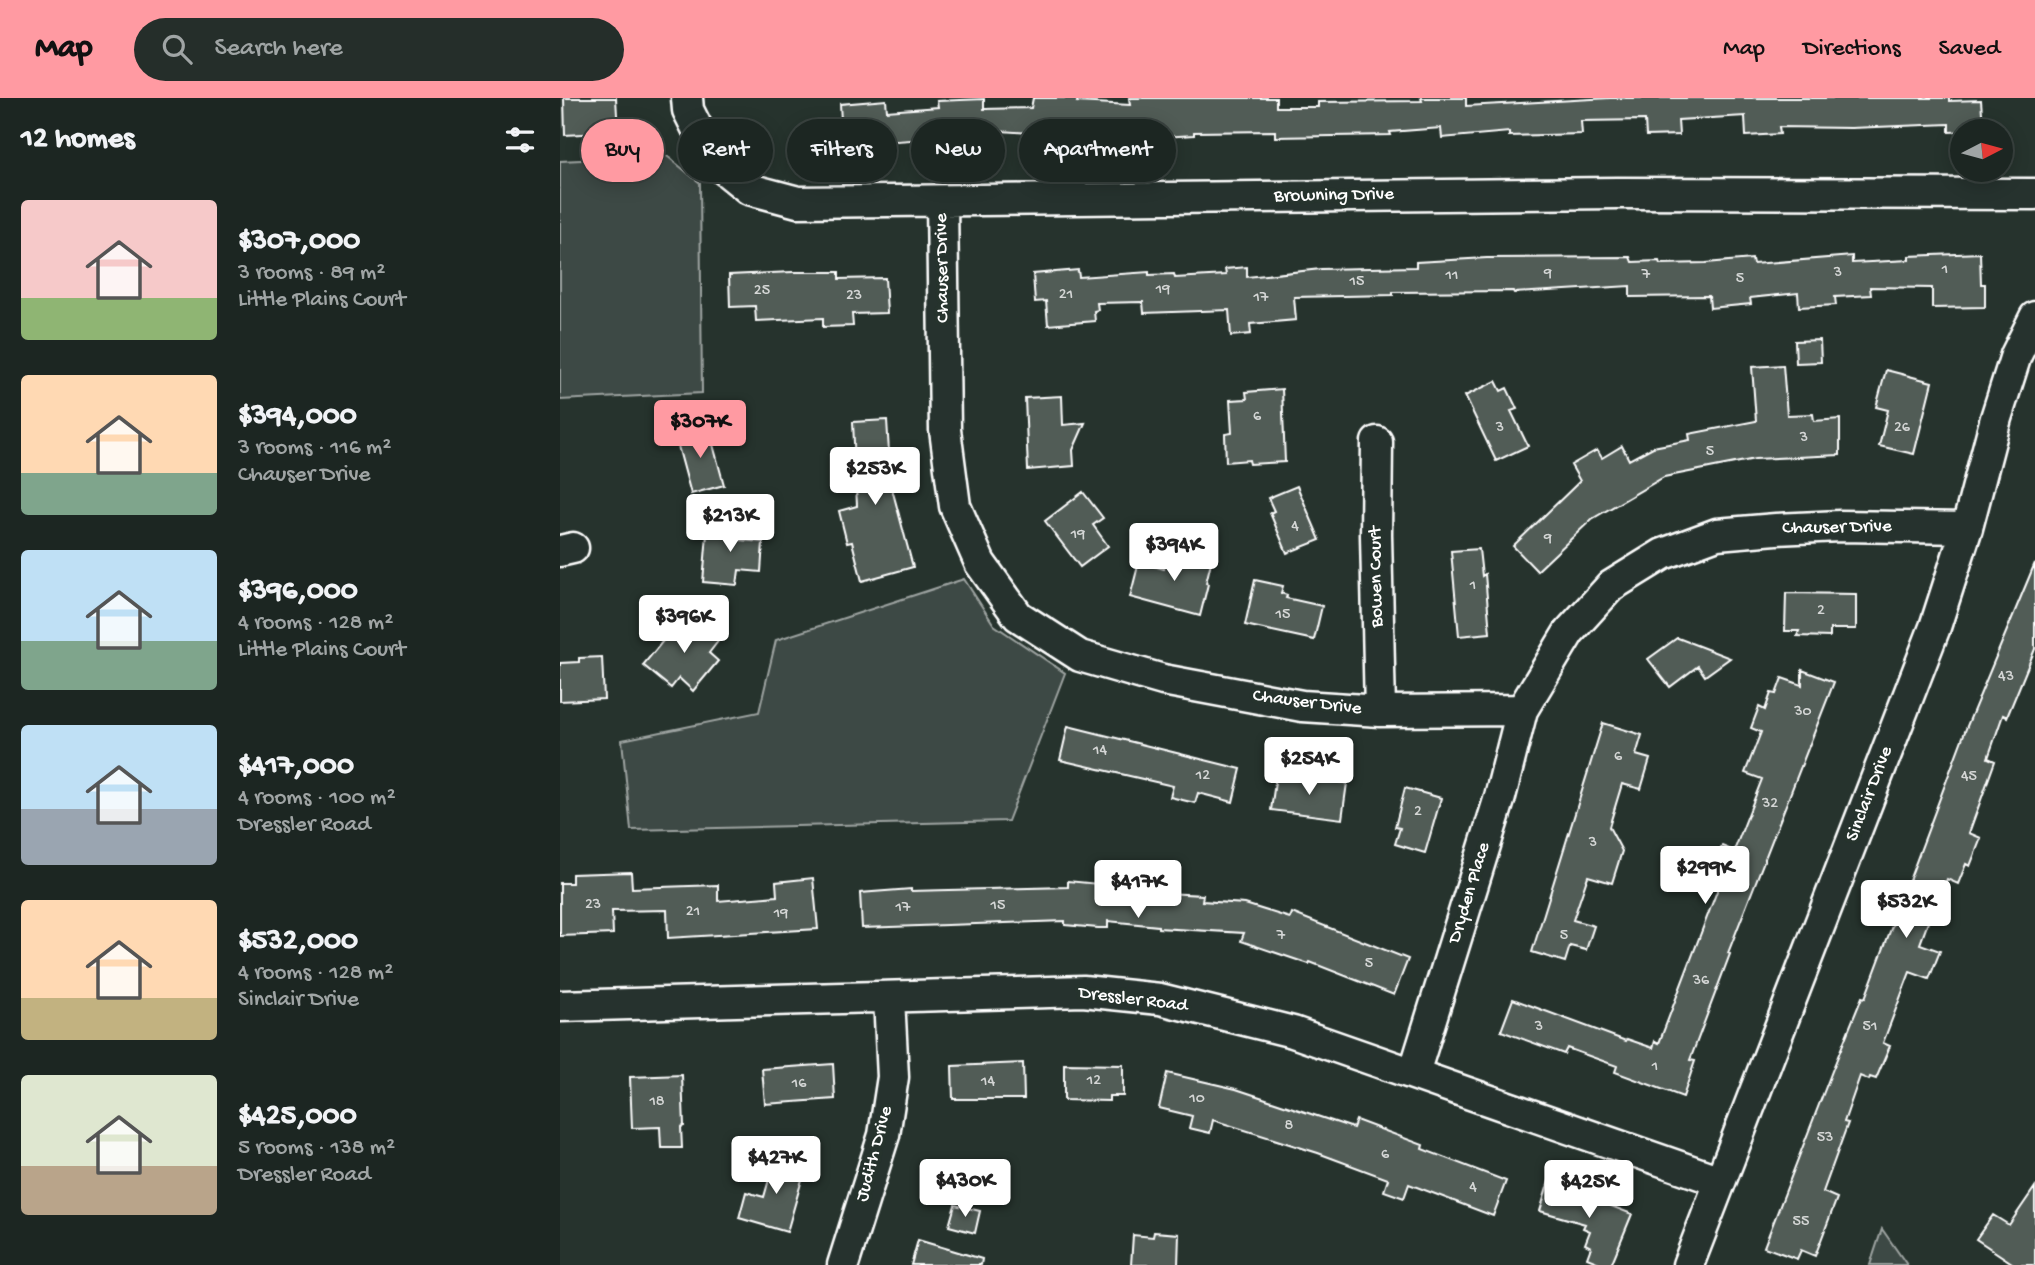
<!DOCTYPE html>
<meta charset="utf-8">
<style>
body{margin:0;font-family:"Gochi Hand",sans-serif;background:#252e2a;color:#f1f3f6;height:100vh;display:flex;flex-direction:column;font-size:26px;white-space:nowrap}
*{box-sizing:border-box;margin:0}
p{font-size:23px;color:#a0a5a5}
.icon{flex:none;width:38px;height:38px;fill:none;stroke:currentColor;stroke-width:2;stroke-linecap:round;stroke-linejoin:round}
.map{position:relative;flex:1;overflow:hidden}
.details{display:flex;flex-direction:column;background:#1c2622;width:560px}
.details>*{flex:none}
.guide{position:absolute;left:21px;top:21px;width:665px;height:63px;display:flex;gap:14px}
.needle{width:46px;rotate:84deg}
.fabs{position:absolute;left:1390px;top:21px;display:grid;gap:14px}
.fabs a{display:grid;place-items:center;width:63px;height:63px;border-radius:50%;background:#1c2622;box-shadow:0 4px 18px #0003,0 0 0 2px #3a4340;font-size:35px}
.price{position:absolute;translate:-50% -60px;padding:0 16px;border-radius:7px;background:#fff;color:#222;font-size:23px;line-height:46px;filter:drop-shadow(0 2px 4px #0008)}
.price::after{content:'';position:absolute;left:50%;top:42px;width:21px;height:16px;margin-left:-10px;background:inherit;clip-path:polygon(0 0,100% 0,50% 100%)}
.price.selected{background:#ff9aa2;color:#111}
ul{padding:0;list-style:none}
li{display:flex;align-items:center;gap:21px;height:175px;padding:0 21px}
li span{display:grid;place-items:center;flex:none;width:196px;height:140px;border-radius:7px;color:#555}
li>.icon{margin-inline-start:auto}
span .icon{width:84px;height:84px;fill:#fffc;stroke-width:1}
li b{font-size:30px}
h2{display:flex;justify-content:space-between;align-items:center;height:84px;padding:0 21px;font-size:30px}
.pill{padding:0 24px;border-radius:32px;background:#1c2622;box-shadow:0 4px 18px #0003,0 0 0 2px #3a4340;font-size:24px;line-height:63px}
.pill.selected{background:#ff9aa2;color:#111}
header{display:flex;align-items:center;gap:42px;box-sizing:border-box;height:98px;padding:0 35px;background:#ff9aa2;color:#111}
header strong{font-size:33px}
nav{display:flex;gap:38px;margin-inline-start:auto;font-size:24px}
.search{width:490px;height:63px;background:#252e2a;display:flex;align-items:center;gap:18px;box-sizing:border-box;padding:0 24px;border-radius:38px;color:#a0a5a5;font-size:26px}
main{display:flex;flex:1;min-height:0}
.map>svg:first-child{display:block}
.green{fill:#3e4944;stroke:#9ea4a2;stroke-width:2}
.building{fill:#515c57;stroke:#fff;stroke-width:2}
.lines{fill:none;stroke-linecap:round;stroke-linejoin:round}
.street-casing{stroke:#fff;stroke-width:35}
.street{stroke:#26332d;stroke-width:30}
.labels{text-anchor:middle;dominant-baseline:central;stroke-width:7;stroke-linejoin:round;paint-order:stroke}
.number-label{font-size:16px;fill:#d4d6d5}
.street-label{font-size:19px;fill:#fff;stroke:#26332d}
</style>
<header>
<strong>Map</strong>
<div class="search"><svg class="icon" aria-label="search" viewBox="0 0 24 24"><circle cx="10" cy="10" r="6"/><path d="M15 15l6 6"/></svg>Search here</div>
<nav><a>Map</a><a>Directions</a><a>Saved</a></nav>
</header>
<main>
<section class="details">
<h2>12 homes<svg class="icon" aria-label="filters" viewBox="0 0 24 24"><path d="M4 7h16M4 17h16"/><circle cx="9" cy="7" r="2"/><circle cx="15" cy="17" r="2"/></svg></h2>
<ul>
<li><span style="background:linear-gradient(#f6c9c9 70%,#8fb573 0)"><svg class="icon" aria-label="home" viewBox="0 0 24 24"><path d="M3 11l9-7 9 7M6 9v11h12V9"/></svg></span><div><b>$307,000</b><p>3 rooms · 89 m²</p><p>Little Plains Court</p></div></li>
<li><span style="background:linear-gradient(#ffd9b3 70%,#7fa58c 0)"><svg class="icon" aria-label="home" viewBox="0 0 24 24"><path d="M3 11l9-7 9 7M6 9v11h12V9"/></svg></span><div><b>$394,000</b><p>3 rooms · 116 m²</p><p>Chauser Drive</p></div></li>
<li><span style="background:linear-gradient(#bfe0f5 65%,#7fa58c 0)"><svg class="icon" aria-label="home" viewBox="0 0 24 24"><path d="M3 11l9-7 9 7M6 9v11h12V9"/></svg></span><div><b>$396,000</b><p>4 rooms · 128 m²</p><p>Little Plains Court</p></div></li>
<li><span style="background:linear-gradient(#bfe0f5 60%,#9aa5b1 0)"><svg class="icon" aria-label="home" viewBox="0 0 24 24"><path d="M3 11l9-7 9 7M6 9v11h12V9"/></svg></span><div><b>$417,000</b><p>4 rooms · 100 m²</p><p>Dressler Road</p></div></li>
<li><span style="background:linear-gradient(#ffd9b3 70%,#c2b280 0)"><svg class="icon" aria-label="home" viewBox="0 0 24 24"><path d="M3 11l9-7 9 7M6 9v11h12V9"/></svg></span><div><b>$532,000</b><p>4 rooms · 128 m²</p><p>Sinclair Drive</p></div></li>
<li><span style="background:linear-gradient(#dfe7d0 65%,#b9a48a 0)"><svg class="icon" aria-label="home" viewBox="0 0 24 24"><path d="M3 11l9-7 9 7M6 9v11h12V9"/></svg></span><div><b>$425,000</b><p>5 rooms · 138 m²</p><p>Dressler Road</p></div></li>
</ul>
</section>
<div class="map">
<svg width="1475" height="1167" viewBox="0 0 1475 1167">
<rect width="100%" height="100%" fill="#26332d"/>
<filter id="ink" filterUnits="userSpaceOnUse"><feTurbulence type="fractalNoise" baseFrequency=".0143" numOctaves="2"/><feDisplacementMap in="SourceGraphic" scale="14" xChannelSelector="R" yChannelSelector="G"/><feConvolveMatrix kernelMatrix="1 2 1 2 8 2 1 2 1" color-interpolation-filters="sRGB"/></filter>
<g filter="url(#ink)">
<path class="green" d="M107,58L140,85L142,295L0,302V63Z
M404,481L434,527L505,575L448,723L71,732L62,642L199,614L216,542Z
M1322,1131L1347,1167H1310Z"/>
<path class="building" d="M4,0H56L58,34L5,37Z
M473,0H518L517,4L570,7L569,0H716V9H758V4L862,3L861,0H906V8L1050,0H1389V3L1421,2L1423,29L1411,30V33L1389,34V26L1291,30L1219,29L1220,36L1186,38L1185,18L1118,22L1119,37L1086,38L1085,22L1021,23L1022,36L949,38V34L882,40L881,30L830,34L831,37L715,39V33L634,34V37L587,40L586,36L533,39L510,37V47L485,46L486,36L441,33V40L379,42V40L323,44V36L282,39L280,6L326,2L327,13L378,9L377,3L424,1V11L471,10Z
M1420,155L1421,186H1425V209L1372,210V190L1310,189L1311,197L1275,199L1276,207L1239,209L1238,195L1190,200L1191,206L1150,210L1149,198L1070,199V188L954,195L953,193L833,194V197L734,199L736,222L690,226L691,236L671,238L669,212L584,215L583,204L537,205L538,212L534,213L535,223L488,227L486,203L475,204L473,176L518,172L519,179L589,174V177L614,176L615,180L666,177L665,171L687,169V179L761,171L856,169V164L927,160L1070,159L1072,164L1099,163L1100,166L1146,165L1192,161L1193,166L1292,158V165L1349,162V158Z
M233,174H279V181L325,180L327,215L292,216L293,228L263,229V220L196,223L195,208L170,209L169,177Z
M1260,242L1261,264L1236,265L1235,243Z
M1223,267L1227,317L1253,316L1254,323L1280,321V357L1195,361L1104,379L1032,421L977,473L953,448L1020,383L1011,367L1037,352L1042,360L1062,348L1069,362L1093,349L1130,342L1129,336L1196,323L1192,269Z
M1326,272L1372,284L1354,356L1319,348L1328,312L1316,309Z
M936,283L941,293L947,290L957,311L951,313L968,348L936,363L905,298Z
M722,291L725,364L690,366L689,362L666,364L665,336L672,335L670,302L687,301L686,294Z
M502,298L503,327L525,325L513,352L514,368L468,372L465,300Z
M327,322L331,387L353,469L302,483L292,444L287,445L279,413L297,408L293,324Z
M148,328L164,387L131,396L115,337Z
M737,388L760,442L727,455L710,415L714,413L708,400Z
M523,394L543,420L533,427L548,448L520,469L485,423Z
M148,424L182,426L181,442L203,444L201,474L179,472L177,487L143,484Z
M919,451L922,478L925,476L930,535L899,538L891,453Z
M609,452L651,464L646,485L648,486L640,518L570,499L579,464L604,471Z
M1475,465V551L1447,619L1443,617L1428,660L1435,663L1409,735L1421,740L1410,768L1406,766L1398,786L1387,781L1379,801L1377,800L1360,846L1380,853L1369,881L1350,874L1323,945L1330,948L1316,981L1310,979L1309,982L1300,978L1284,1024L1288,1025L1263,1094L1277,1100L1255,1158L1241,1152L1237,1161L1204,1149L1272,973L1302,899L1305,900L1407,628Z
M695,482L723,488L721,495L727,497L726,500L762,508L754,542L685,527Z
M1226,495L1296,496V531H1270V539L1237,538L1239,533H1225Z
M126,515L159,542L149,555L158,563L133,593L119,580L111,590L83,567Z
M1117,540H1118L1170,560L1145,578L1138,568L1110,589L1088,561Z
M42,559L44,601L0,603V565L19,564V560Z
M1242,572L1274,584L1168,855L1170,856L1130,962L1135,963L1123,999L1055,974L1057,968L1007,950L1004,956L941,933L953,901L1066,943L1067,941L1093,950L1095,943L1099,945L1160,785L1149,780L1162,748L1174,753L1202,681L1185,675L1201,634L1191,630L1199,609L1205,612L1211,595L1216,596L1222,580L1242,587Z
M1043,625L1082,637L1076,657L1090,661L1081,691L1062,686L1049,729L1062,753L1052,785L1028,778L1013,822L1034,828L1026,852L1010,848L1005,864L972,854Z
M508,628L681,671L673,704L638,695L635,705L610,699L613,688L500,662Z
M716,677L787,685L782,721L711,712Z
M845,690L881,700L865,755L835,746L840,730L835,729Z
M71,774L72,790L158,787V803L217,798L216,784L253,780L258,831L108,840L107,812L52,813L53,836L0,838V785H12V776Z
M539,774L568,777L567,793L643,797L642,803L685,806L730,820L732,815L848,861L834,897L750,864L749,866L681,843L684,835L598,830V828L548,823V830H538L505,827V823L302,830L300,795L351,791V793L508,789V783L538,786Z
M463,965L464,1001H393L392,968Z
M273,966L275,1001L205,1006L202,971Z
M504,966L563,967V998H549V1003L504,1002Z
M607,975L676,991L793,1030L796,1022L863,1047L862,1051L946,1083L933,1118L849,1086L844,1100L824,1093L828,1081L758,1055L653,1022L650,1035L629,1030L632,1018L599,1010Z
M122,977L124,1028L121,1029L122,1050H101L100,1029L72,1030L70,979Z
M216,1057L247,1064L227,1134L179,1120L186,1094L204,1099Z
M989,1083L1010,1090V1092L1072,1116L1051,1167H1044L1027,1160L1031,1149L1025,1146L1030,1133L1023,1130L1025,1126L980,1113Z
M1475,1089V1167H1455L1416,1141L1433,1117L1449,1127Z
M395,1107L420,1113L415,1135L389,1128Z
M594,1134L619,1136L618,1167H571L573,1137L593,1139Z
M358,1142L422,1161L421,1167H351Z"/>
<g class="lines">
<g class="street-casing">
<path id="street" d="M127,0L128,12L153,62L189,91L238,104L1058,95L1475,96
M382,103L385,332L395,408L420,465L458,518L520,558L603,582L742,608L820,613L962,612
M817,344L816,437L820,613
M0,453L13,450
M0,908L523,893L600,901L733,934L1160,1083
M854,975L940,699L962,612L1009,534L1051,488L1103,456L1157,436L1216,431L1280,428L1407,430
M283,1167L324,1037L333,979L329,900
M1128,1167L1375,529L1407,430L1436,320L1456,257L1475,219"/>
</g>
<use href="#street" class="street"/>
</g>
</g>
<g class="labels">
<g class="number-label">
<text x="1385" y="172">1</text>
<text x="1278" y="175">3</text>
<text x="988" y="176">9</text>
<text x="1086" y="177">7</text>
<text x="892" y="178">11</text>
<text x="1180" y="181">5</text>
<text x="797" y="184">15</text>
<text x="603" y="192">19</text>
<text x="202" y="193">25</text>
<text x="506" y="197">21</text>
<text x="294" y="198">23</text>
<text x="701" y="200">17</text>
<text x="697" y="319">6</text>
<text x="940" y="330">3</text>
<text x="1342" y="330">26</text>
<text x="1244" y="340">3</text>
<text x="1150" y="354">5</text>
<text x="735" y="429">4</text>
<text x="518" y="437">19</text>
<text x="988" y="441">9</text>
<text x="913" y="488">1</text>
<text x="1261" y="513">2</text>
<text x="723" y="517">15</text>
<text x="1446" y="579">43</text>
<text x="1243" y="614">30</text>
<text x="540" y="653">14</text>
<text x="1058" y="659">6</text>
<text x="643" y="678">12</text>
<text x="1409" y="679">45</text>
<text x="1210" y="706">32</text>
<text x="858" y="714">2</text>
<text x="1033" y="745">3</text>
<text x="33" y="807">23</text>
<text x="438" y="808">15</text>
<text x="343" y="810">17</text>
<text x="133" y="814">21</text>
<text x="221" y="816">19</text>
<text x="721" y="838">7</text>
<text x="1004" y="838">5</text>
<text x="809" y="866">5</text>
<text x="1141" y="883">36</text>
<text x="979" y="929">3</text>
<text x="1310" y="929">51</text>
<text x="1095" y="969">1</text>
<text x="534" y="983">12</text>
<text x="428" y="984">14</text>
<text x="239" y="986">16</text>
<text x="637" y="1001">10</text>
<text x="97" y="1004">18</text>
<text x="729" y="1028">8</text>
<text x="1265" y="1040">53</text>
<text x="825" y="1057">6</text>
<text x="913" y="1090">4</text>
<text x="1241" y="1124">55</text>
</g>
<g class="street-label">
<text transform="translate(774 98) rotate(-1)">Browning Drive</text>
<text transform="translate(383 170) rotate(-91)">Chauser Drive</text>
<text transform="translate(1277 430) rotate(-1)">Chauser Drive</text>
<text transform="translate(817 479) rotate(-91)">Bowen Court</text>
<text transform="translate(747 605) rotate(7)">Chauser Drive</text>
<text transform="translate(1310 696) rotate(-69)">Sinclair Drive</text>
<text transform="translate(910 795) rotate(-73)">Dryden Place</text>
<text transform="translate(573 902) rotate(7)">Dressler Road</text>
<text transform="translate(315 1056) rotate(-75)">Judith Drive</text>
</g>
</g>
</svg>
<div class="fabs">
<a><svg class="needle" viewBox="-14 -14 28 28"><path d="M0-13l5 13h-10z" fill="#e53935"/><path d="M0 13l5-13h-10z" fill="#a0a5a5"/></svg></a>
</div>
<b class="price selected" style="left:140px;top:362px">$307K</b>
<b class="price" style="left:315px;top:409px">$253K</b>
<b class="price" style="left:170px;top:456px">$213K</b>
<b class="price" style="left:614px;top:485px">$394K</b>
<b class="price" style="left:124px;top:557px">$396K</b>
<b class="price" style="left:749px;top:699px">$254K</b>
<b class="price" style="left:1145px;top:808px">$299K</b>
<b class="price" style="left:578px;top:822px">$417K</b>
<b class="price" style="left:1346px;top:842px">$532K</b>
<b class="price" style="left:216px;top:1098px">$427K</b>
<b class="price" style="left:405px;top:1121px">$430K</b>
<b class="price" style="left:1029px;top:1122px">$425K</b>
<div class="guide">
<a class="pill selected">Buy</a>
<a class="pill">Rent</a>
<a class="pill">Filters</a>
<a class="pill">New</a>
<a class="pill">Apartment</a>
</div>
</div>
</main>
